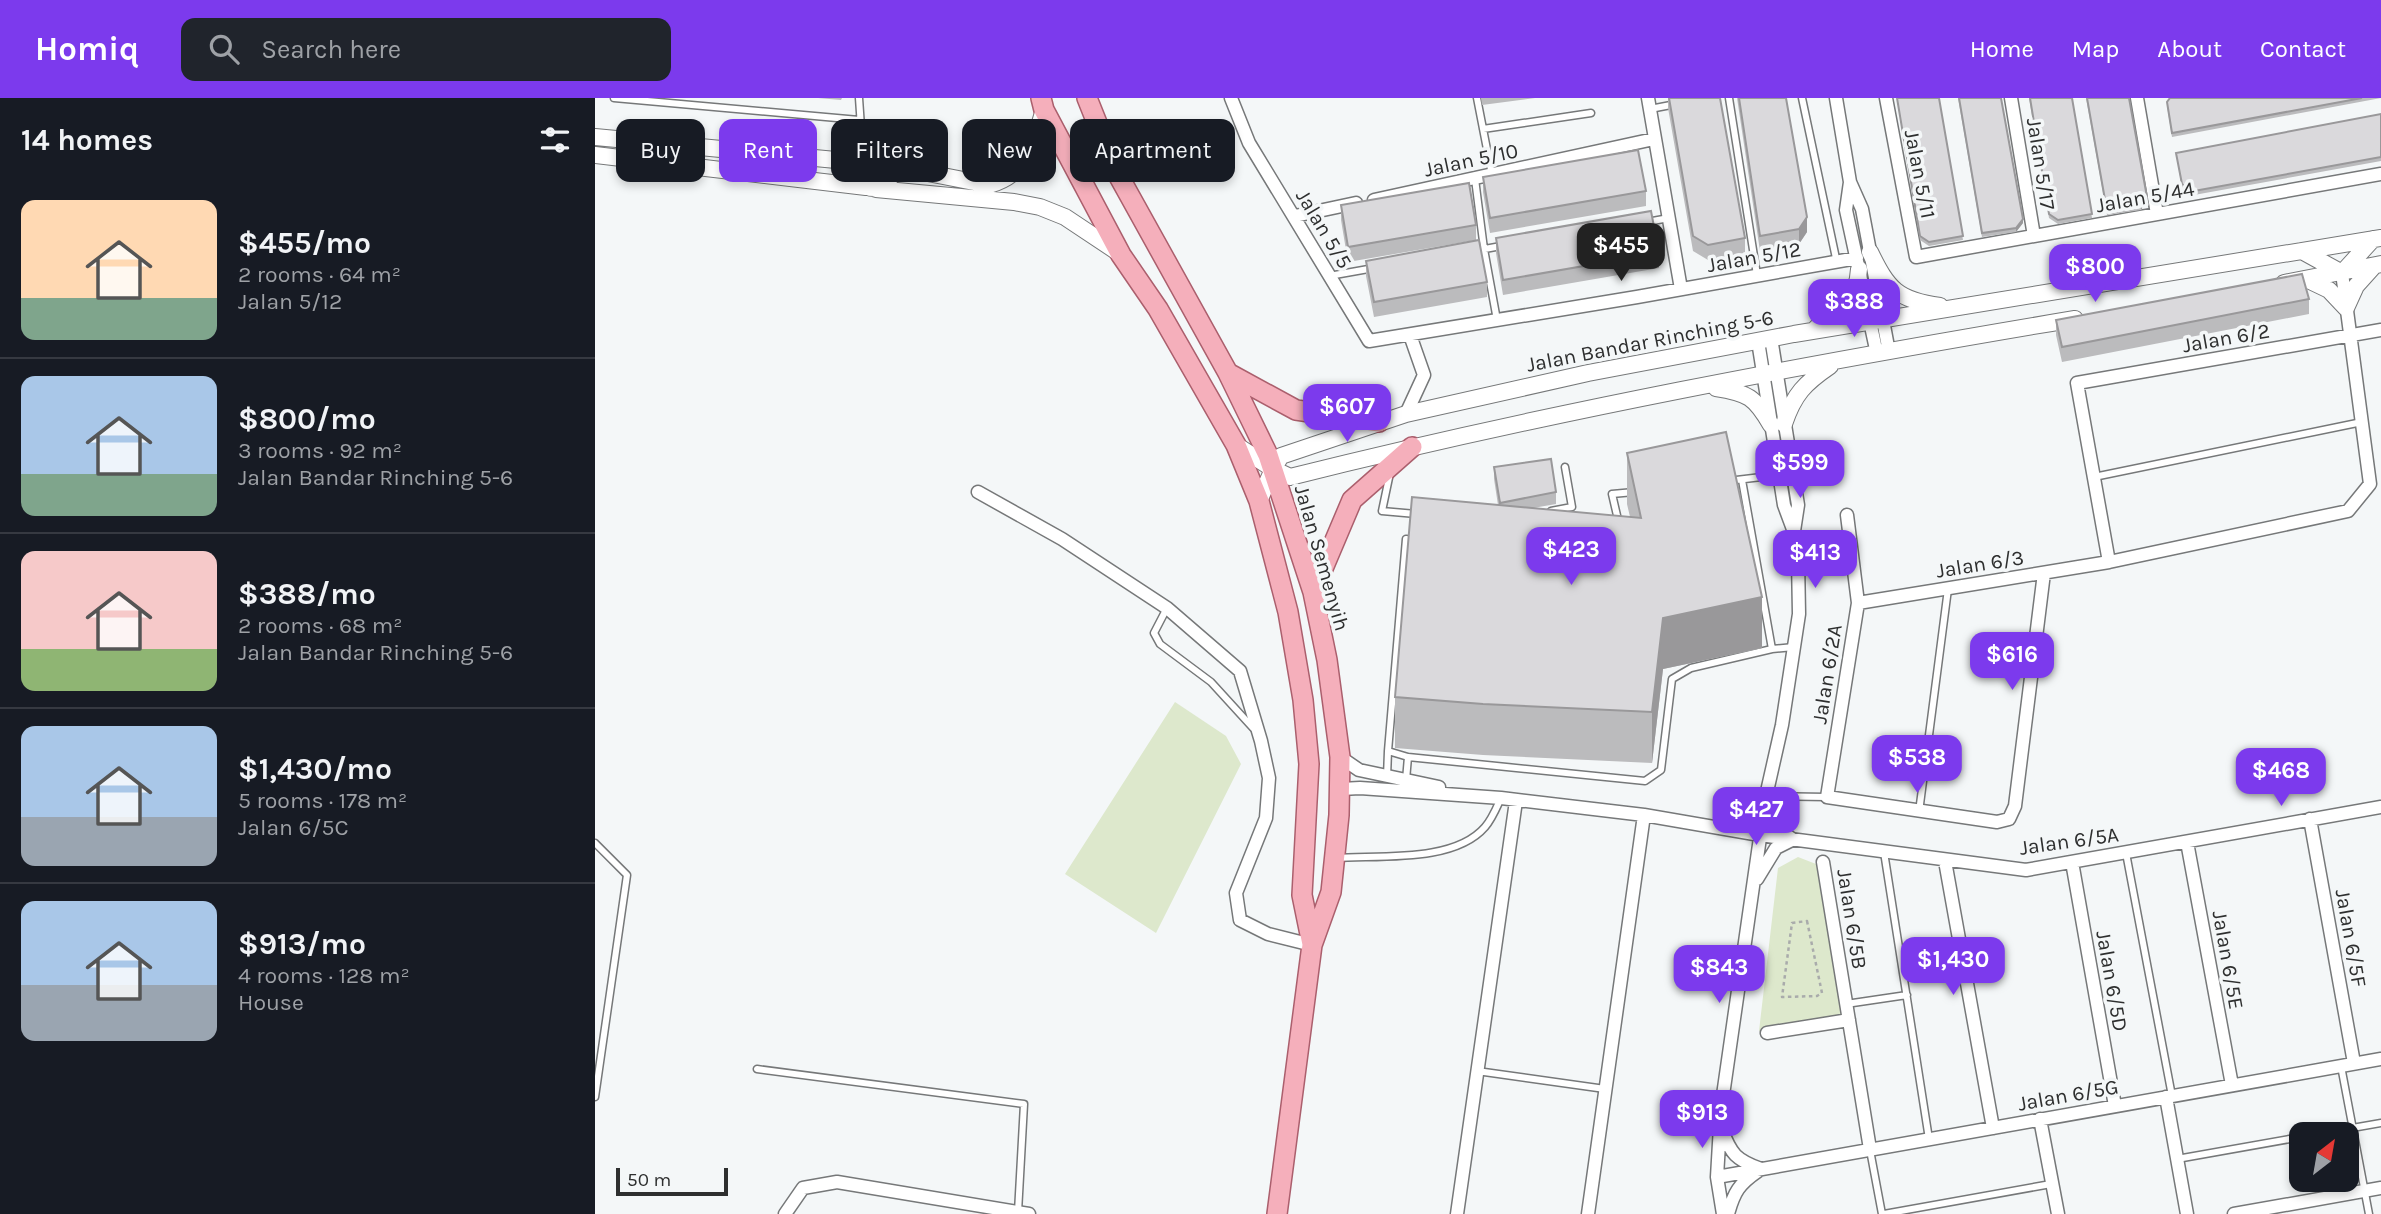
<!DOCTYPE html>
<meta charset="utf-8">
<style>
body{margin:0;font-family:Karla,sans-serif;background:#20242c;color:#f1f3f6;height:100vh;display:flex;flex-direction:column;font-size:26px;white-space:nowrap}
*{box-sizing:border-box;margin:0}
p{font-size:23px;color:#9ea1a6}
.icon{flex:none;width:38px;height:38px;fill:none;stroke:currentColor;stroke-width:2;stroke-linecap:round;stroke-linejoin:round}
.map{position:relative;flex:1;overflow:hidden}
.details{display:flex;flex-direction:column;background:#171b24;width:595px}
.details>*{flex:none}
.guide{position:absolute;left:21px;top:21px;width:665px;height:63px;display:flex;gap:14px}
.needle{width:46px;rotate:31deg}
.buttons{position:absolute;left:1694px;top:1024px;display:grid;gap:14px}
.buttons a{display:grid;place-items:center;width:70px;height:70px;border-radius:14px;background:#171b24;box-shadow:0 4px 10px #0003;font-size:35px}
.scale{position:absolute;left:21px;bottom:18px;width:112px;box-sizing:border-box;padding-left:7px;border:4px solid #2e2f2f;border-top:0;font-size:19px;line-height:24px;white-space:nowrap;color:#2e2f2f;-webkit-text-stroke:5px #f4f7f8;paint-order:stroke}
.price{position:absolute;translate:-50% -60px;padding:0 16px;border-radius:14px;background:#7c3aed;color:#fff;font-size:23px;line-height:46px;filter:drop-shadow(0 2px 4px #0008)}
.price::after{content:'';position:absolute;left:50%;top:42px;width:21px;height:16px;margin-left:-10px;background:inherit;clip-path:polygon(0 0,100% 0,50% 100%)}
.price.current{background:#222;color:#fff}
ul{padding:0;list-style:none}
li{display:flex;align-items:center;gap:21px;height:175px;padding:0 21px}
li+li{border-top:2px solid #363941}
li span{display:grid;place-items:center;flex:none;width:196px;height:140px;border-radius:14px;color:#555}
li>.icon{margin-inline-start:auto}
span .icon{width:84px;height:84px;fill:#fffc;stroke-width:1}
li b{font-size:30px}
h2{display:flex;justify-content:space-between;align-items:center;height:84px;padding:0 21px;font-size:30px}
.pill{padding:0 24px;border-radius:14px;background:#171b24;box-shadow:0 4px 10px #0003;font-size:24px;line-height:63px}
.pill.current{background:#7c3aed;color:#fff}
header{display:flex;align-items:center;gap:42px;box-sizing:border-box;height:98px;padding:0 35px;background:#7c3aed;color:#fff}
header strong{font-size:33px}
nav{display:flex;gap:38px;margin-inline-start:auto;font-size:24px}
.search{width:490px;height:63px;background:#20242c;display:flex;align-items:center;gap:18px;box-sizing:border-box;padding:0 24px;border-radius:14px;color:#9ea1a6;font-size:26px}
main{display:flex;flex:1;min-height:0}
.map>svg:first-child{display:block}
.green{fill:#dde8cc}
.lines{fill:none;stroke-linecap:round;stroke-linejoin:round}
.service-casing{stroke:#767879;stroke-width:9}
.minor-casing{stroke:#767879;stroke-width:15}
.tertiary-casing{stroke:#767879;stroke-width:18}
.primary-casing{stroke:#ab5f6d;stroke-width:22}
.path{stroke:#a9abab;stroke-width:2.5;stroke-dasharray:3.5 3.5;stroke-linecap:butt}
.service{stroke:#fff;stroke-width:6}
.minor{stroke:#fff;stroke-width:12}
.tertiary{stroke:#fff;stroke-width:16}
.primary{stroke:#f5afbb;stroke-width:19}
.wall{fill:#bbbbbd}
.shaded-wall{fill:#99989a}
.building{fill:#dad9dc;stroke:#99989a;stroke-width:2}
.labels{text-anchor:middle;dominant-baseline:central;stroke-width:7;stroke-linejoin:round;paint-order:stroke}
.street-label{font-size:21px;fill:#2e2f2f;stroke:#f4f7f8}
</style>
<header>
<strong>Homiq</strong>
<div class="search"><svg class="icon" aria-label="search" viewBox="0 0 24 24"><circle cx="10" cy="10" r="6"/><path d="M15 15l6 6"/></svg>Search here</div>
<nav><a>Home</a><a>Map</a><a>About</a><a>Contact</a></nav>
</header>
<main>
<section class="details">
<h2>14 homes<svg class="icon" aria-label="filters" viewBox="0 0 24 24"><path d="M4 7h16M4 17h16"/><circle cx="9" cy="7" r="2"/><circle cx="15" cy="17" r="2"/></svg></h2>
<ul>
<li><span style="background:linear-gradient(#ffd9b3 70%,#7fa58c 0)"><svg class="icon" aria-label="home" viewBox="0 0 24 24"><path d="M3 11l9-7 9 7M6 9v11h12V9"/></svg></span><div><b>$455/mo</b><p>2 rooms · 64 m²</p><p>Jalan 5/12</p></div></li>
<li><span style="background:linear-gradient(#a9c7e8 70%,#7fa58c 0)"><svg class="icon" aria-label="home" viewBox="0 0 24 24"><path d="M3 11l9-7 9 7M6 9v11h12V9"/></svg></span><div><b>$800/mo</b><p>3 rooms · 92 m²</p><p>Jalan Bandar Rinching 5-6</p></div></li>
<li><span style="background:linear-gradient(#f6c9c9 70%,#8fb573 0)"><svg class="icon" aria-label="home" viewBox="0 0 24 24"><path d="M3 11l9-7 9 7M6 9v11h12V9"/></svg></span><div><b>$388/mo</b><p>2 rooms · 68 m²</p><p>Jalan Bandar Rinching 5-6</p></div></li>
<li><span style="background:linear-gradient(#a9c7e8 65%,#9aa5b1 0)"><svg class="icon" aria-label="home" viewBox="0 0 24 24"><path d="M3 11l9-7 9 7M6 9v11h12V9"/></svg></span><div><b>$1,430/mo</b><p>5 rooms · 178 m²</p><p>Jalan 6/5C</p></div></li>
<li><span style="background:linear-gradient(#a9c7e8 60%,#9aa5b1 0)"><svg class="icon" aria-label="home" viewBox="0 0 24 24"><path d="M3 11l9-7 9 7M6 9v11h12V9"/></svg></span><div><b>$913/mo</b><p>4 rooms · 128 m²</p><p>House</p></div></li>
</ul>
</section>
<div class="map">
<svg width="1786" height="1116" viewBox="0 0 1786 1116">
<rect width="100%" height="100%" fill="#f4f7f8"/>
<path class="green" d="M580,604L631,638L646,666L561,835L470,776Z
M1203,759L1221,766L1248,920L1164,933L1183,770Z"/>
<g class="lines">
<g class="service-casing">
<path id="service" d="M19,0L264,22
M264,0L268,58
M882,0L897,77
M1134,0L1162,177
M1207,0L1242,165
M1055,11L1081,6
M888,31L996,15
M880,81L889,151L902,222
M1052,124L1074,120
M879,153L906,148
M734,178L779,170
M795,375L787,413L821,416
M1499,379L1767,324
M1147,382L1177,551
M1133,383L1183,377
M956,413L977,409L970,369
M1024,426L1017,396L1039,394
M820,442L811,441L793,653L813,659L1050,683L1066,672L1077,581L1096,570L1177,551L1199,549
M572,510L559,535L565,546L616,584L658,630
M792,679L793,653
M811,682L813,659
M1171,698L1232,699
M1324,714L1353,491
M0,745L32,777L0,999
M1289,754L1334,1041
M1531,755L1577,998
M741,760C784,757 859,765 890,729C897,721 901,711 906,700
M1251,906L1312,897
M1746,968L1774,1116
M162,971L429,1006L423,1114
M882,973L1010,991
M1723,1036L1786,1025
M1275,1052L1287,1116
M1582,1061L1706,1039
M1289,1116L1456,1086"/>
</g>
<g class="minor-casing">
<path id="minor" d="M636,0L654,45L774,243L1042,199L1262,160
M1053,0L1086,191
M1241,0L1255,84L1267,111L1294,254
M1291,0L1321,159L1786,76
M1416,0L1439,138
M1542,0L1562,116
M1255,84L1251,112L1282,256
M779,102L1059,41
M700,118L761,105
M1176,240L1203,407L1199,433
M811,316L829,277L815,237
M383,394L467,441L572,510L645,573L666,643L674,680L671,720L641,795L645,822L673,836L717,847
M1252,417L1263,505L1232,699L1402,724L1414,721L1420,708L1449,475
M1514,464L1482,285L1786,232
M1263,505L1514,464L1753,413L1775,386L1747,175
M745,659L764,672L844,689
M746,691L765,690L906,700L1049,717L1165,737L1431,772L1786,709
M1172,705C1176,722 1183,731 1197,741
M1715,721L1759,965
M1592,744L1637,987
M1350,763L1398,1030
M1228,764L1275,1051
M1477,764L1520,1008
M1162,781L1181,750L1197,742
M1172,935L1254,922
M1571,999L1592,1116
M1445,1021L1463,1116
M1127,1032C1136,1056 1141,1062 1166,1071
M1122,1079L1786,961
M190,1116L208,1090L242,1084L434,1116
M862,1116L921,703
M993,1116L1049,717
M1128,1116L1122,1079L1126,1011L1171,698L1187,627L1204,516L1203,461L1199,434L1189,407L1163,243
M1133,1116C1139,1094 1144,1086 1163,1073
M1639,1116L1786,1090"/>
</g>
<g class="tertiary-casing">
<path id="tertiary" d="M0,39L262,64
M261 72a18 18 0 1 1 36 0a18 18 0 1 1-36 0Z
M0,57L271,89
M297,68L394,87C433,76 438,46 449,12
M281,91L419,104L445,109L470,119L524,155
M1707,153L1747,175
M1275,154C1293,191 1302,202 1345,208
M1747,175L1778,141
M1711,181L1734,192L1751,210L1761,188L1779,168
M1689,185L1786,166
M1221,230C1246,212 1262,204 1264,171
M1121,290C1153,295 1160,299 1176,327
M1189,326C1199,296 1210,285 1235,268
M641,347L678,371L695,379C954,314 1217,265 1480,221
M664,403L678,371L686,358L811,316L993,275L1199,236L1786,140"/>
</g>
<g class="primary-casing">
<path id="primary" d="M446,0L449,12L526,157L563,211L641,347L664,403L693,514L708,602L714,666L707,797L717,846
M492,0L522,75L633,275L673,357L718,494L732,562L745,659L744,717L736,794L717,847L682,1116
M633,275L701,312L784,324
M718,494L757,402L817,349"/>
</g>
<path class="path" d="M1212,823L1227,895L1222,898L1187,899L1197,825Z"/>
<use href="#service" class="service"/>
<use href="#minor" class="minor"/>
<use href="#tertiary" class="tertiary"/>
<use href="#primary" class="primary"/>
</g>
<path class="wall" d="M223,0H247L246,2Z
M886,0H940L887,7Z
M1073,0H1125L1150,140V155L1113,162L1098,153L1073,10Z
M1142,0H1191L1212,134L1204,146L1165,153Z
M1302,0H1344L1368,142L1334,148L1325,142Z
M1363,0H1406L1428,125L1421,134L1387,139Z
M1434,0H1477L1497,120L1463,126L1454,120Z
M1491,0H1534L1552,103L1546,112L1512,117Z
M1575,0H1786L1577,39L1572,8V4Z
M1786,16V63L1599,97L1587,90L1581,55Z
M888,79L1051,93V108L895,135L888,94Z
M746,107L881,127V142L753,164L746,122Z
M901,140L1064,155V170L908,197L901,155Z
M771,163L892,184V199L779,219L771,178Z
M1714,201V216L1467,264L1461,237V222Z
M1032,355L1167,550L1068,571L1057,665L888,657L800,650V599L903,407L899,381V369L961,394V406L938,410L1035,419L1032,406Z"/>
<path class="shaded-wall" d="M1552,99V103L1546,112V108Z
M1212,119V134L1204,146V131Z
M1428,121V125L1421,134V130Z
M1167,499V550L1068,571L1057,665V614L1068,520Z"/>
<path class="building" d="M1074,0H1125L1150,140L1113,147L1098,138Z
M1144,0H1191L1212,119L1204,131L1165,138Z
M1302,0H1344L1368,138L1334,144L1325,138Z
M1364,0H1406L1428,121L1421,130L1387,135Z
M1435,0H1477L1497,116L1463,122L1454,116Z
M1492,0H1534L1552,99L1546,108L1512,113Z
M1575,0H1767L1577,35L1572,4Z
M1786,16V59L1599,93L1587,86L1581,55Z
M1043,52L1051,93L895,120L888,79Z
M874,85L881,127L753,149L746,107Z
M1056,113L1064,155L908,182L901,140Z
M884,142L892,184L779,204L771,163Z
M1707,176L1714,201L1467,249L1461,222Z
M1131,334L1167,499L1068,520L1057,614L888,606L800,599L817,399L1046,420L1032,355Z
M956,361L961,394L905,405L899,369Z"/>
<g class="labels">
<g class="street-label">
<text transform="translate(876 62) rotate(-12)">Jalan 5/10</text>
<text transform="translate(1446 66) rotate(81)">Jalan 5/17</text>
<text transform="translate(1325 76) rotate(79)">Jalan 5/11</text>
<text transform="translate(1550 99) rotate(-10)">Jalan 5/44</text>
<text transform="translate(729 131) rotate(59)">Jalan 5/5</text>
<text transform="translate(1159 159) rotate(-10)">Jalan 5/12</text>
<text transform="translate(1631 240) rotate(-10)">Jalan 6/2</text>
<text transform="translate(1055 243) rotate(-11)">Jalan Bandar Rinching 5-6</text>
<text transform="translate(727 460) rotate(74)">Jalan Semenyih</text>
<text transform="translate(1385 466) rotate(-9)">Jalan 6/3</text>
<text transform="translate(1232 576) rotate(-81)">Jalan 6/2A</text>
<text transform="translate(1474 743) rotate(-8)">Jalan 6/5A</text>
<text transform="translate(1257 821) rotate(81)">Jalan 6/5B</text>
<text transform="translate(1756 840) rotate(80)">Jalan 6/5F</text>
<text transform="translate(1633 862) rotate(80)">Jalan 6/5E</text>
<text transform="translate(1517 883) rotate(80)">Jalan 6/5D</text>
<text transform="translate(1473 997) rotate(-10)">Jalan 6/5G</text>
</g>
</g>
</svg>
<div class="buttons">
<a><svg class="needle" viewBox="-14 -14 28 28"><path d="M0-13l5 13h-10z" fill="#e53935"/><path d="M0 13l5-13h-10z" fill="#9ea1a6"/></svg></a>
</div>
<div class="scale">50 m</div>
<b class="price current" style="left:1026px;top:185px">$455</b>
<b class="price" style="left:1500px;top:206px">$800</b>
<b class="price" style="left:1259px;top:241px">$388</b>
<b class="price" style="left:752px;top:346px">$607</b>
<b class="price" style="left:1205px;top:402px">$599</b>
<b class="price" style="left:976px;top:489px">$423</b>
<b class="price" style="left:1220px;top:492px">$413</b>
<b class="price" style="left:1417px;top:594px">$616</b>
<b class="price" style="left:1322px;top:697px">$538</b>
<b class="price" style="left:1686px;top:710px">$468</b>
<b class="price" style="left:1161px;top:749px">$427</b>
<b class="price" style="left:1358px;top:899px">$1,430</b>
<b class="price" style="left:1124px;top:907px">$843</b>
<b class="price" style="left:1107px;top:1052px">$913</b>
<div class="guide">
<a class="pill">Buy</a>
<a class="pill current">Rent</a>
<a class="pill">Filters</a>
<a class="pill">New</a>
<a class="pill">Apartment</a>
</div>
</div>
</main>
